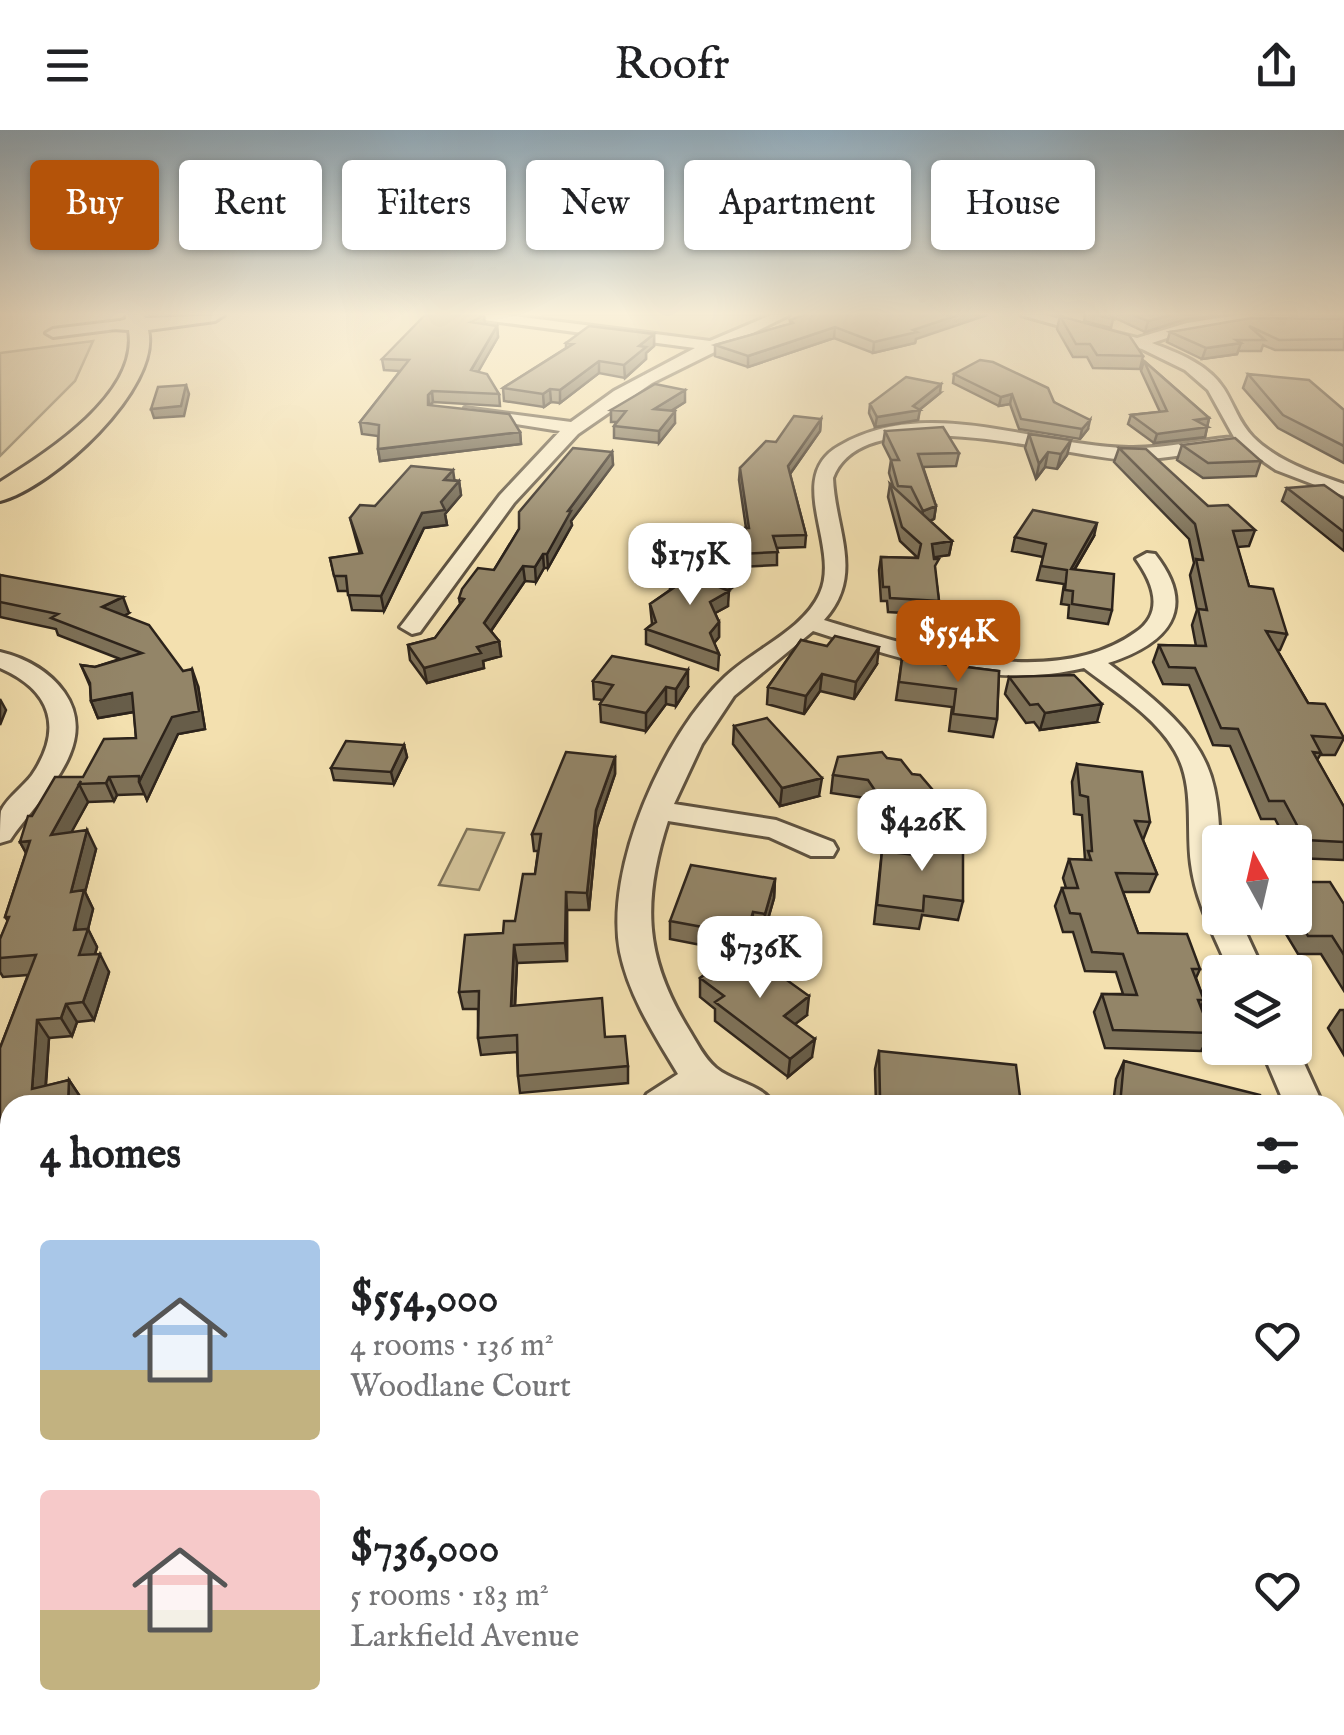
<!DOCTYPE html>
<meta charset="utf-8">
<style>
body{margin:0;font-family:"IM FELL English",serif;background:#f6f6f6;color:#202124;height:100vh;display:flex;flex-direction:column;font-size:38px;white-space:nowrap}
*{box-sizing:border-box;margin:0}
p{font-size:32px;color:#757577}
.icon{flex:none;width:55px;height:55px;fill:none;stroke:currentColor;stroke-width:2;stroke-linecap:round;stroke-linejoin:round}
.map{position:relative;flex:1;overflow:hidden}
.drawer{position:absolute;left:0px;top:965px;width:1345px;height:640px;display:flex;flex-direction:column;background:#fff;border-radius:30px 30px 0 0;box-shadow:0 2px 8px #0004}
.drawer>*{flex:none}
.banner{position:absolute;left:30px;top:30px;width:1285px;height:90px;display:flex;gap:20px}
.needle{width:65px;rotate:352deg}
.controls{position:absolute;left:1202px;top:695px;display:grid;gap:20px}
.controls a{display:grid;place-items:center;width:110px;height:110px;border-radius:10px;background:#fff;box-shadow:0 2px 8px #0004;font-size:50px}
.price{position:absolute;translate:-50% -85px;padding:0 22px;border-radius:20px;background:#fff;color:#222;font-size:32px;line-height:65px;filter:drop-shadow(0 2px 5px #0008)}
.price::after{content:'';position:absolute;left:50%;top:60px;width:30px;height:22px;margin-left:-15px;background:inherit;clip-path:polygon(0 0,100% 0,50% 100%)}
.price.selected{background:#b45309;color:#fff}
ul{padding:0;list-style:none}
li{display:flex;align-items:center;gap:30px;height:250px;padding:0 40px}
li span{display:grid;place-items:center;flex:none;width:280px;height:200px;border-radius:10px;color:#555}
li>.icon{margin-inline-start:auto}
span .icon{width:120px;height:120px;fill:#fffc;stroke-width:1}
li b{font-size:42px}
h2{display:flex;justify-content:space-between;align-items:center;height:120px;padding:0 40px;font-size:42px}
.tag{padding:0 35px;border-radius:10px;background:#fff;box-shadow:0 2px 8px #0004;font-size:35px;line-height:90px}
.tag.selected{background:#b45309;color:#fff}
header{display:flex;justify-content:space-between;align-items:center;height:130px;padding:0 40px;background:#fff;font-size:45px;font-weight:600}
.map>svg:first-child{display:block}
.green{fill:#d1c096;stroke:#7e7258;stroke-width:2.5}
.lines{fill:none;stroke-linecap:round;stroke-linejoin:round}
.minor-casing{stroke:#5e5240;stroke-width:6}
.major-casing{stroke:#2c231b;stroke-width:6}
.minor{fill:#f7ebcb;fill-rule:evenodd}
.major{fill:#f3e0af;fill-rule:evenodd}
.wall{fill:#7e7259;stroke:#2c231b;stroke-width:2.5}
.shaded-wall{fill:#675d49;stroke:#2c231b;stroke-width:2.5}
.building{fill:#938568;stroke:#2c231b;stroke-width:2.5}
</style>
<header><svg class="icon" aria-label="menu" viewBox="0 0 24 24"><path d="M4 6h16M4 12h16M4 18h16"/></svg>Roofr<svg class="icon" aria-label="share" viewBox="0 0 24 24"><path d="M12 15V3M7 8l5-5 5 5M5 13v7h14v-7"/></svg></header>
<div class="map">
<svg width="1344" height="1605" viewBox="0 0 1344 1605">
<rect width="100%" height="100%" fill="#f3e0af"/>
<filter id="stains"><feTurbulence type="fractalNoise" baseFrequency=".002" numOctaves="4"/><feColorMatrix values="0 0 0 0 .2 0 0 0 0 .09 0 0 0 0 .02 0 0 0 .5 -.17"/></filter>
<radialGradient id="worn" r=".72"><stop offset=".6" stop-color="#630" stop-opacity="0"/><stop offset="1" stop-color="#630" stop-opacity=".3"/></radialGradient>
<path class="green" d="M542,185H767L706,211L545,191Z
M93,211L75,251L0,326V223Z
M467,699L504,703L479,760L439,755Z"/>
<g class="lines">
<g class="minor-casing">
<path id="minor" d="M470,185H507L710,211L771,185H789L652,253L578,304L514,373L420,502L412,504L400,497L404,492L500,365L560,301L471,287L465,286V278L571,292L614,261L695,218L477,189Z
M1021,185H1045L1137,208L1187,193L1237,185L1344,188V196C1278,193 1215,190 1152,213C1178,223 1208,234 1224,259C1234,275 1239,293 1253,307C1277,331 1312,343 1344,354V366L1276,340L1244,318C1205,319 1168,330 1129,330C1064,328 864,265 833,348C835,400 865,445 824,490C913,517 1051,563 1136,502C1165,482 1153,453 1136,429L1147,423L1155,424C1199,480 1167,514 1108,533C1227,623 1220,643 1220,788H1239L1264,842H1230C1215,807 1196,773 1191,734C1186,697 1195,655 1175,621C1155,586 1115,562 1084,538C992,560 900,529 813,501L734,566L702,614L674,674L776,690L833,712L837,719L833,726H811L769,707L668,691C642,772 644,827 689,900C697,913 704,928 716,938C734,953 763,954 774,975H717L701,967L689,975H641L647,964L678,944C655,906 629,866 620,822C604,738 664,604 725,547C753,520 804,500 820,463C841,417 784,347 839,316C927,264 1035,316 1129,318C1164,319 1199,310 1234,307L1208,260L1185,240L1142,219Z
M119,191L126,195L124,198L53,207L46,203L53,199Z
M0,522C25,528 49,541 64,562C102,616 38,668 10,710L0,713C0,704 0,689 1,681C7,668 23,657 32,645C64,598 51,560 0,538Z
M1295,914L1297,918L1323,975H1285L1261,918H1295Z
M1335,1030L1344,1033V1085L1335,1081Z
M1335,1086L1344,1087V1125L1335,1124Z
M671,1595H732L736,1605H675Z"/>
</g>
<g class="major-casing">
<path id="major" d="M126,185H144L145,188L224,185L215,191L148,200C162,258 52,358 0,371V352C46,323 140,264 129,200L112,199L109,195L126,189Z"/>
</g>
<use href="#minor" class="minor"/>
<use href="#major" class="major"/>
</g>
<path class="wall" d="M1085,185H1216L1186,189L1145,202L1111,186L1113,189L1111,198L1084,191Z
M1060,186L1143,226L1140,239L1093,238L1087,227H1073L1057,199Z
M1344,189V220H1275L1263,215L1261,221H1238L1237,224L1202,229L1167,212L1170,202Z
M790,190L916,209L915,213L873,223L834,208L748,237L715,226V215L790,194Z
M485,194L497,196L498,207L478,241L499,264L500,276L433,272L430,275L520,302L521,314L380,331L378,319V306L362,304L360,292L400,241L384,240L382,229Z
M654,204V216L646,223V229L625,248L599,243L560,273L551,272L544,277L504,271L503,258L566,218V213Z
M1144,231L1209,288L1205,307L1154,313L1128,294L1131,285L1160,282L1141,241Z
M954,244L1054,272L1088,299L1080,309L1019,299L1010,274L999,276L953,253Z
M1248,244L1344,280V333L1278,298L1243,258Z
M940,263L919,280L918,290L875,297L869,283L870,274Z
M685,272L671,281L675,293L659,313L614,308V296L617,292H611V280Z
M821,289L820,301L790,344L806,405L805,417L777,418V435L739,437L734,417L735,404H744L745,398H746L739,350L740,338L776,312Z
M885,301L959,323L956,336L923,337L936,376L934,389L930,391L952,411L949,425L933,427L939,471L936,485L888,482L887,471H881L879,440L881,427L918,428L900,411L888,367L890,354L893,356L889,343L891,330L883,314Z
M1029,304L1067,325L1057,339L1045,337L1036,349L1025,318Z
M1182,315L1261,331L1256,346L1203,348L1177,330Z
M1119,318L1208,376L1255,400L1249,416L1237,417L1249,456L1287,504L1280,520H1277L1308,573L1344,608L1335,625H1320L1317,630L1344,677V730L1295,728V712H1287L1275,689H1261L1230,616L1213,615L1189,555L1163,554L1153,532L1159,515L1196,516L1192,495L1197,480L1190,445L1194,433L1189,409L1114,332Z
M612,322L613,335L571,391L572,395L548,438H544L536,452L525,451L491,501L499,511L501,526L483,531L484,538L427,553L410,530L408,515L435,508L460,474L459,468L494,440L519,399Z
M454,350L459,351L461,365L445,384L447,395L424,398L384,481L352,480L348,461H338L330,428L360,424L350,388L375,376Z
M1287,358L1344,369V421L1282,371Z
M1094,406L1075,439L1112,480L1108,494L1068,488L1069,475L1061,474L1064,454L1037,450L1043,427L1012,421L1015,407Z
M732,443V458L727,460L728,476L715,483L719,492V507L714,513L719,524L718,540L646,514V499L652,494L650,474L670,460V451Z
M0,445L129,483L124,486L198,556L205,599L178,604L147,670L145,664L117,665L114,671L88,672L71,702L96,719L85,762L93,779L88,799L97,817L95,824L109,842L94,890L77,892L72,906L49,908L46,956L69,950L81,968L80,975H10V1063L0,1066V918L28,845L3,847L0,842V809L8,791L5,787L26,723L20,712L32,686L136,608L134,582L98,588L91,571L90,556L81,535L95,537L120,529L58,505L56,499L0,487Z
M801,510L877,534L854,569L820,561L804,584L767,574L768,557Z
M902,529L999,541L997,589L993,607L949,601L952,577L896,570Z
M1009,547L1097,592L1040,600L1034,592L1026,593L1005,564Z
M593,551L688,557L676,576L666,574L646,601L601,592L600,574L603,570L594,569Z
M734,596L819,666L780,676L733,614Z
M404,615L407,627L394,654L334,650L331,638Z
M615,627V644L597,697L589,780H567V831L517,833L515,875L605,907L628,936V953L520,963L518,946L517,922L481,925L478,908V879H463L459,862L515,791L535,744L538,721H534L532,704Z
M887,628L912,644L949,679L945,697L913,705L963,771L958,790L922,785L919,799L874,794L882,721L903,724L905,707L893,710L865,668L831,663L833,645Z
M1077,634L1150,692L1143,710L1157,744L1149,762H1123L1138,803L1200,839L1196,848L1204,870L1201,877L1211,903L1201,921L1105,918L1094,882L1102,864H1123L1116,842L1085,841L1073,802H1063L1055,776L1062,758H1066L1063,748L1069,729L1085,730L1082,685L1074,684L1072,652Z
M775,749L774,768L764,803L752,800L745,821L807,885L795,894L812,927L788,947L715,891V879L700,867V848L737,822L670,809V791Z
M1295,752L1344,774V861L1321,824H1298L1283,799H1273L1266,788H1295Z
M1340,880H1344V925L1328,898Z
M879,921L1021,975H876L875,939Z
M1124,931L1260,975H1113L1116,949Z
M1335,1160L1344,1181V1259L1335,1258Z
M1254,1595H1335L1344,1605H1255Z"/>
<path class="shaded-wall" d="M484,185L485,196L471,192Z
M958,185H987L916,209L915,213L873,223L874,212Z
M1171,185H1216L1186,189L1145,202L1148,191Z
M497,196L498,207L473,251L471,240Z
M835,197L834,208L748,237V226Z
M654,204V216L646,223V229L625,248L624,235L639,216Z
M1241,213L1237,224L1202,229L1206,218Z
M599,231V243L560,273V260Z
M941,254L940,263L918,281L920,280L918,290L875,297L877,287L913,276Z
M186,255L189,264L184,286L154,288L151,279Z
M550,259L551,272L544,277L543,264Z
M685,260V272L655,291L654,279Z
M432,261L433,272L429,276L428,265Z
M1012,264L1010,274L999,276L1001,267Z
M675,281V293L659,313V301Z
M1209,288L1205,307L1154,313L1157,304L1195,290Z
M821,289L820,301L787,348L788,336Z
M1090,290L1088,299L1080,309L1082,299Z
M520,302L521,314L380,331L378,319Z
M1071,310L1067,325L1057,339L1061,324Z
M612,322L613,335L571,391L572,395L548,438L547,424L568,381Z
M1048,322L1045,337L1036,349L1039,334Z
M453,340L455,354L444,350Z
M459,351L461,365L445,384L447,395L424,398L384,481L381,466L422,383L441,372Z
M936,376L934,389L921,395L923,381Z
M1097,393L1094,406L1067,452L1071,439Z
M952,411L949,425L930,428L932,414Z
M543,424L544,438L536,452L535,437Z
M523,436L525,451L486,508L484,493Z
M732,443V458L712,468V454Z
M729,461L728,476L710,486V472Z
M123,467L129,483L109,494L102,477Z
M719,492V507L710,518V503Z
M499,511L501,526L483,531L484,538L427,553L424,538L477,517Z
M879,517L877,534L854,569L856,552Z
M192,539L198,556L205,599L178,604L147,670L139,652Z
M688,540V557L676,576V559Z
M822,544L820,561L804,584L806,566Z
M666,557V574L646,601V583Z
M132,563L139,581L98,588L91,571Z
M0,569L6,580L0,595Z
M1102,574L1097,592L1040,600L1045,583Z
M404,615L407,627L394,654L391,642Z
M615,627V644L597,697L589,780L587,763L596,680Z
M109,647L117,665L114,671L106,653Z
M822,648L819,666L780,676L782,658Z
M79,654L88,672L60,723L51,705Z
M949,679L945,697L907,706L906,704L905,707L893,710L896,692Z
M87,700L96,719L85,762L93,779L88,799L97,817L89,844L79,825L71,762Z
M30,711V730L20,712Z
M775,749L774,768L764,803L765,784Z
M566,762L567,780V831L565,813Z
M753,782L752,800L745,823L746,805Z
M514,815L517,833L514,893L511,876Z
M100,824L109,842L94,890L83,872Z
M809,866L807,885L782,904L784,886Z
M66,874L77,892L72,906L61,888Z
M37,890L49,908L44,975L32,959Z
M815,909L812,927L788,947L790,929Z
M69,950L81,968L80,975H68Z
M10,1042V1063L0,1066V1045Z
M10,1174V1193L0,1196V1176Z
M10,1330V1374L1,1392L0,1348Z
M0,1425L10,1432L0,1453Z"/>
<path class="building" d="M425,185H484L471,192L497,196L471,240L487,244L499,264L432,261L428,265V275L509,284L520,302L378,319L379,295L360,292L409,230L382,229Z
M803,185H958L913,200L917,202L874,212L835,197L748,226L715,215L793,193L790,190Z
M1095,185H1110L1113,189Z
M1133,185H1171L1148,191Z
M1060,186L1129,205L1143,226L1097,225L1090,214H1076Z
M1251,188L1344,189V209L1279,210L1249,196L1265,210H1236L1241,213L1206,218L1170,202Z
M589,196L654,204L639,216L646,217L624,235L599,231L560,260L550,259L543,264L503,258L573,214L566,213Z
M980,230L993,232L1048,258L1054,272L1090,290L1082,299L1021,289L1012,264L1001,267L954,244Z
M1144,231L1209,288L1195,290L1208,297L1157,304L1131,285L1167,281Z
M1248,244L1309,250L1344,280V316L1283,285Z
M906,247L941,254L913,276L920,280L877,287L870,274Z
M655,254L685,260L654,279L675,281L659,301L614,296L626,281L611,280Z
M186,255L181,276L151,279L158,257Z
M794,286L821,289L788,336L806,405L773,406L778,422L740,424L735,404H746L745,398H749L740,338L766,311L776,312Z
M943,297L959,323L918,324L936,376L923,381L911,357L898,356L891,330H899L885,301Z
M1029,304L1071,310L1061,324L1048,322L1039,334Z
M1235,308L1261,331L1208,333L1182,315Z
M573,318L612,322L568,381H571L547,424H543L535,437L523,436L484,493L499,511L477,517L481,523L424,538L408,515L435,508L464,469L459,468L462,459L478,438L494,440L519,399V382Z
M1119,318L1146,319L1208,376L1228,375L1255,400L1233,401L1249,456L1273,459L1287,504L1266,501L1308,573L1325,574L1344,608L1312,606L1321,623L1313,622L1344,677V712L1305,710L1284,671H1269L1238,599L1221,598L1195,538L1169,537L1159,515L1206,516L1198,479L1207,480L1196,429L1203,430L1195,394Z
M411,336L453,340L444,350L459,351L441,372L445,380L422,383L381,466L348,465L346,446H334L330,428L362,423L350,388L360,375L375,376Z
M890,354L952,411L932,414L934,429H939L935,436L939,471L890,468L889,457H883L881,427L918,428L921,414L902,397Z
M1324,355L1344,369V402L1287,358Z
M1033,380L1097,393L1071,439L1114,444L1112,480L1072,474L1073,461L1065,460L1067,440L1041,436L1046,414L1015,407Z
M704,433L732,443L712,454L729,461L710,472L719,492L710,503L719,524L646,499L656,492L650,474L678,455L670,451Z
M0,445L123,467L102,477L149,495L183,541L192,539L199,581L172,587L139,652V646L109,647L106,653L79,654L81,651L51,705L87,700L71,762L84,760L74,800L88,799L79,825L100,824L83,872L66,874L61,888L37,890L32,959L69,950L68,975H10V1042L0,1045V918L36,825L0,828V809L9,787H5L30,711L20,712L28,686H32L55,647H83L104,609L136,608L132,563L91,571L90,553L81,535L95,537L142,523L51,488L58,484L0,472Z
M835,506L879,517L856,552L822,544L806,566L768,557L801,510L827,516Z
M612,526L688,540L676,559L666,557L646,583L600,574L613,555L593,551Z
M902,529L999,541L997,589L953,584L956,559L899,552Z
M1074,545L1102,574L1045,583L1038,574L1030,575L1009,547Z
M767,588L822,648L782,658L734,596Z
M346,611L404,615L391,642L331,638Z
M566,622L615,627L596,680L587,763L566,762L565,813L514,815L511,876L602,868L605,907L625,906L628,936L518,946L517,905L478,908L479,861L459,862L465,805L503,803L504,791H515L523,744H535L541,704H532Z
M882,622L887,628L901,630L912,644L920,645L949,679L896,692L868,650L833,645L838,627Z
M1077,634L1142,642L1150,692L1135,691L1157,744L1116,743L1138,803L1187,804L1200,839H1192L1204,870H1198L1211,903L1113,900L1102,864L1137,865L1123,824L1092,822L1080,784L1070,783L1062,758H1078L1069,729L1091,730L1088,721H1092L1088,667L1080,665Z
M906,704L963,711V771L924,766L923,781L877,775L882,721L923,726Z
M691,735L775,749L765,784L753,782L746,805L670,791Z
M1295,752H1330L1344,774V825L1332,806H1308L1295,783Z
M742,818L809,866L784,886L815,909L790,929L715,872L724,866L700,848Z
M879,921L1016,935L1021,975L971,972V975L880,966Z
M1124,931L1260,965V975H1120Z
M10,1143V1174L0,1176V1146Z
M1335,1160L1344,1181V1238H1335Z
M0,1221L10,1223V1330L0,1348Z
M1335,1446L1344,1449V1605H1272L1271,1595H1335Z
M893,1595H916L927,1605H888Z"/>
<linearGradient id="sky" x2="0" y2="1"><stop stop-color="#91acbd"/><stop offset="0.45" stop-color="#faf1db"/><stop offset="1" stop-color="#faf1db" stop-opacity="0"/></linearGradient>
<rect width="1344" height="409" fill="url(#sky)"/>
<rect width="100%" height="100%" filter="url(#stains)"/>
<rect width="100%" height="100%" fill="url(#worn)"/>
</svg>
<div class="controls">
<a><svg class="needle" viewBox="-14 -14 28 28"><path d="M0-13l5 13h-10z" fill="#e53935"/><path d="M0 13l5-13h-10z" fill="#757577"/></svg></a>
<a><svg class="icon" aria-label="layers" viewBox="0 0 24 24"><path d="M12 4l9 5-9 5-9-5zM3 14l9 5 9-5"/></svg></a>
</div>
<b class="price" style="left:690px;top:478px">$175K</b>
<b class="price selected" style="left:958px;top:555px">$554K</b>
<b class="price" style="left:922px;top:744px">$426K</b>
<b class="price" style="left:760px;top:871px">$736K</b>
<div class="banner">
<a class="tag selected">Buy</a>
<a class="tag">Rent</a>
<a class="tag">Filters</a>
<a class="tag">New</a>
<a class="tag">Apartment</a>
<a class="tag">House</a>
</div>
<section class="drawer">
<h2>4 homes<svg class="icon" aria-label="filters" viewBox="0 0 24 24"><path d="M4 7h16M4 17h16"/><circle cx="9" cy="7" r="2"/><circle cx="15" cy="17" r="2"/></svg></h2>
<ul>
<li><span style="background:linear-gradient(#a9c7e8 65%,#c2b280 0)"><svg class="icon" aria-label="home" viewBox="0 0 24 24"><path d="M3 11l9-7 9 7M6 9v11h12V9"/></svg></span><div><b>$554,000</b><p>4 rooms · 136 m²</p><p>Woodlane Court</p></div><svg class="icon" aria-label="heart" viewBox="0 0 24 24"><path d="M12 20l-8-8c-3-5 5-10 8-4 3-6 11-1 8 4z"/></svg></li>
<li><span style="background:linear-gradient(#f6c9c9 60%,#c2b280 0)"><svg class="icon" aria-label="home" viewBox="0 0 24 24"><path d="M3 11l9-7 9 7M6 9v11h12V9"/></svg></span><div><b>$736,000</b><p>5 rooms · 183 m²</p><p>Larkfield Avenue</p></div><svg class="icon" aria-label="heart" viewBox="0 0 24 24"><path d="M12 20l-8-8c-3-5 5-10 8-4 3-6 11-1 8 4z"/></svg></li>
</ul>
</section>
</div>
